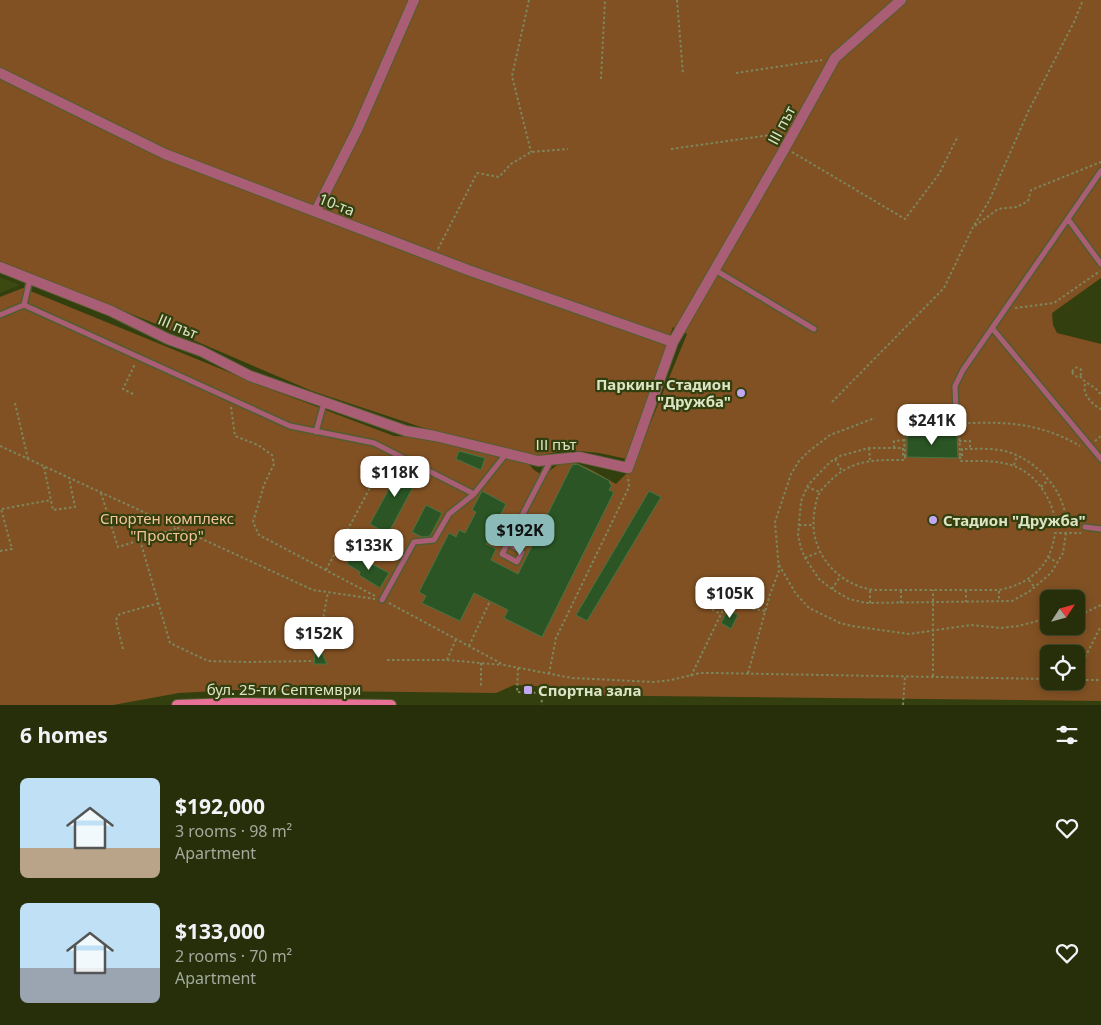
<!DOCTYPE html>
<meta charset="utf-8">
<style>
body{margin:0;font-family:"Noto Sans",sans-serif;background:#323b18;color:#f1f3f6;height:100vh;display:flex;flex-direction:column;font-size:19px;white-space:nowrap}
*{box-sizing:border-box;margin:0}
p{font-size:16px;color:#a4a99c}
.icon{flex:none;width:28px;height:28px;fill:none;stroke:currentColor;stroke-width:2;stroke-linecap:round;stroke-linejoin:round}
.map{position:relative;height:705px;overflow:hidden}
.panel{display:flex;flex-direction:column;background:#262f0a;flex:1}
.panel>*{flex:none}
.needle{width:32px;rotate:54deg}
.controls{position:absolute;left:1040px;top:590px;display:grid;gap:10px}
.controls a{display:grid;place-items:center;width:45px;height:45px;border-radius:8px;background:#262f0a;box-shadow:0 2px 12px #0003,0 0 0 1px #424a2b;font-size:25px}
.price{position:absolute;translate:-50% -42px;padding:0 11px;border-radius:10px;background:#fff;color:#222;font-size:16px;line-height:32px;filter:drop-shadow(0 1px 2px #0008)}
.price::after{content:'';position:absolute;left:50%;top:30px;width:15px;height:11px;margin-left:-8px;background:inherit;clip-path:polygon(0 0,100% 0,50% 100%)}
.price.active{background:#8bbbb9;color:#111}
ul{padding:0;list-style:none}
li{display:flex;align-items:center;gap:15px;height:125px;padding:0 20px}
li span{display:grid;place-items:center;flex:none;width:140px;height:100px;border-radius:8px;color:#555}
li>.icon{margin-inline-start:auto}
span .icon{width:60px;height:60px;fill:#fffc;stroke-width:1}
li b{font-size:21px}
h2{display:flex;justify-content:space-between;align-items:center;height:60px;padding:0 20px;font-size:21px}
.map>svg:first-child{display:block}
.built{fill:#3c4911}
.green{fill:#815123;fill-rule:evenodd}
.building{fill:#2b5525;stroke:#497443}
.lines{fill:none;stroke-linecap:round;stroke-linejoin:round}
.service-casing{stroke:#515d2f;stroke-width:8}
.minor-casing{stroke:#515d2f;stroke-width:12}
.secondary-casing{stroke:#515d2f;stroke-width:12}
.path{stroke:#7c875d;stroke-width:2;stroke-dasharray:2.5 2.5;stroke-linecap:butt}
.service{stroke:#aa5e75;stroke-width:5}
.minor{stroke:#aa5e75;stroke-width:10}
.secondary{stroke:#e87097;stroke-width:10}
.poi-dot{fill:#c3a7f2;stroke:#333f0e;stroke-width:2}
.labels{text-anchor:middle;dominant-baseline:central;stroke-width:4.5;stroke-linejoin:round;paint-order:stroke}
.street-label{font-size:15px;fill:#dbe5c4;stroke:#333f0e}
.poi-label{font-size:15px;font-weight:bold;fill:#dbe5c4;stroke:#333f0e;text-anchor:start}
.park-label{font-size:15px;fill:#f4c399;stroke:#333f0e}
</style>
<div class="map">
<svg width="1101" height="705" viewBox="0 0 1101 705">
<rect width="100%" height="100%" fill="#333f0e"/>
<path class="built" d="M0,277L20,285L0,293Z"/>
<path class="green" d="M0,0H1101V278L1052,313L1053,325L1057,333L1101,344V701L559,695L552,687L514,685L496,693L235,690L179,693L113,705H0V297L23,288L270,389L394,436L420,437L527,462L534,470L542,475C551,472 555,465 562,462C574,457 605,478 616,484L632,468L687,334L673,327L627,459L599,453L568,450L536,456L454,438L312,391L151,322L0,261ZM1049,599H1076V626H1049ZM1049,654H1076V681H1049Z"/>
<path class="building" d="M907,435H957L958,458L907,457Z
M459,451L485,458L481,470L456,459Z
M403,463L421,472L388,534L370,524Z
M577,464L610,481L609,483L612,485L609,490L614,492L542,637L504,618L508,610L474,593L460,621L422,603L426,596L419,592L449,533L456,537L459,530L465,533L476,512L472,510L482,491L506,504L486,544L496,549L491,560L518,574L572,465Z
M649,491L661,497L587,621L576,615Z
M426,505L442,513L430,536L422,537L412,532Z
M353,554L389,573L380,588L359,575L360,572L347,564Z
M728,610L738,615L731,629L721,623Z
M315,651L322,653L327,664H314Z"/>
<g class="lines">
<g class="service-casing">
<path id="service" d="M1068,219L1101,264
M715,270L814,329
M24,305L30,279
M0,315L24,305L290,426L374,443L474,494
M992,328L1101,459
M954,412H956L955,386L963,370L1101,171
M316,432L324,403
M1085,527L1101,529
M508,543L522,552L517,562L502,554L551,460
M382,600L414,542L434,540L449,514L474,494L506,454"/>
</g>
<g class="minor-casing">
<path id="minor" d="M0,73L165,154L468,270L673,342
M316,211L358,128L414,0
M0,267L111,311L168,339L201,351L250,376L406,431L435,436L538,461L579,457L628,468L673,342L785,148L835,58L901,0"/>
</g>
<g class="secondary-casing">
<path id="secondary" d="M177,705L235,703L391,705"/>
</g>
<path class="path" d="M529,0L512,76L531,152
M677,0L683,74
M736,73L822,60
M601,79L605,0
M671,149L784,133
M792,152L905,219L939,174L958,136
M975,226L998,209L1017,207L1028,201L1031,190L1101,162
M438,249L477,173L499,177L511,164L531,152L568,149
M1015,308L1054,303L1100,271
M1072.5 372a4.5 4.5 0 1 1 9 0a4.5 4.5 0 1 1-9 0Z
M1080,376C1087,386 1094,384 1101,395
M1085,384C1082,394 1092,405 1101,409
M133,394L123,389L135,364
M832,402L944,288L973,227L989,201L1028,112L1074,22L1083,0
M15,403L28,459
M231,407L235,436L258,445L272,455L274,464L264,485L253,522L259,535L377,597
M903,414L905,457
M909,414L910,426C972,425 1022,412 1080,446
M959,423L960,456
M959,441H970V448
M1095,441L1101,436
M0,446L313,590L375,599
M869,448L870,460
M894,448V441L905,440
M835,459L842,471
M1014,465L1017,456
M44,467L53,510L75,507L69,478
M807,487L820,492
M1041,487L1048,480
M101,493L118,547L178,528
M2,509L51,500
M1066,520C1064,489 1035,459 1005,451C991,448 975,449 962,449V456H960V461C977,461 995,460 1011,465C1035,472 1052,498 1055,521H1081
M799,525H813
M1066,533L1063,553L1051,573L1030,591L1012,601L866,603L849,599L832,589L819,579L805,558L801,548L798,535L801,501L808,485L830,462L840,456L869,448H903V457H905V460C887,460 870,459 852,466C845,469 839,473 833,478C829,483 823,487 820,492C816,499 815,507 814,515C809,552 838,586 875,590H999C1030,584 1051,566 1055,533H1081
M140,540L170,643L208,661L247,662L314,661
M0,551L12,549L1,509
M1048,557L1058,563
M805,558L819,552
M779,565L796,594L809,608L840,623L852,626L909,634L971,625L1001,628L1018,626L1049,618
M326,570L387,456
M1029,580L1035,588
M832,589L840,577
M966,590V602
M999,591V601
M389,603L504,665L572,678L654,682L671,680L700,673H713L1049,679
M870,603V589
M901,603V591
M703,605L721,614
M1076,617L1101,605
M469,646L490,601
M123,649L116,621L117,617L120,614L159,603
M317,651L328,592
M387,660H447L502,665
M447,660L456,639
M481,663V687
M518,668L517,692L541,693L542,705
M748,673L770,594L779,571L775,522L791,474L799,461L808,452L830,435L875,418
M549,674L556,638L629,487L628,476
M1076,675L1101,626
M691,676L724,608L732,605L765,611
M933,676V590
M1076,680H1101
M903,705L905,677"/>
<use href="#service" class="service"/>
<use href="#minor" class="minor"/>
<use href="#secondary" class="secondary"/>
</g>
<g class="poi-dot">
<circle cx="741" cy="393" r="5"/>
<circle cx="933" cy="520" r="5"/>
<rect x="523" y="685" width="10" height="10" rx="2.5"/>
</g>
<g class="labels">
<g class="street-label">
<text transform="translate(781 125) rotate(-62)">ІІІ път</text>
<text transform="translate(337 204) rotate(21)">10-та</text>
<text transform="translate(178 326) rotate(23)">ІІІ път</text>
<text x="556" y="444">ІІІ път</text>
<text x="284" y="689">бул. 25-ти Септември</text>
</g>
<g class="poi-label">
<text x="731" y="384" text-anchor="end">Паркинг Стадион<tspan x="731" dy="17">"Дружба"</tspan></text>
<text x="943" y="520">Стадион "Дружба"</text>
<text x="538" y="690">Спортна зала</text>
</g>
<g class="park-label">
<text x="167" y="518">Спортен комплекс<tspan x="167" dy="17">"Простор"</tspan></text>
</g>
</g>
</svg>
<div class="controls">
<a><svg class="needle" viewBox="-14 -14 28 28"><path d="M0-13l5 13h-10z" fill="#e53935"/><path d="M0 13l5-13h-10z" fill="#a4a99c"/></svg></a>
<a><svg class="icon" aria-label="locate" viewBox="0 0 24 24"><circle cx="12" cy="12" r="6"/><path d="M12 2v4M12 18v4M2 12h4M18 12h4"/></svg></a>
</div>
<b class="price" style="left:932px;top:446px">$241K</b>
<b class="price" style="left:395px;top:498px">$118K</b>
<b class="price active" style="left:520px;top:556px">$192K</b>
<b class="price" style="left:369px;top:571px">$133K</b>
<b class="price" style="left:730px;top:619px">$105K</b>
<b class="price" style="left:319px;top:659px">$152K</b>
</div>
<section class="panel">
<h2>6 homes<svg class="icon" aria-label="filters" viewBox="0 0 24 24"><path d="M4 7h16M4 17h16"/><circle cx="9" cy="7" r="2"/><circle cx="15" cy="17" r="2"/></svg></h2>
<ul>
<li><span style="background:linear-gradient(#bfe0f5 70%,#b9a48a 0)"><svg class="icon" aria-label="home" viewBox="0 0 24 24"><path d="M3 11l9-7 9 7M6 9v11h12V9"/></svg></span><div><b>$192,000</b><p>3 rooms · 98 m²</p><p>Apartment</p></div><svg class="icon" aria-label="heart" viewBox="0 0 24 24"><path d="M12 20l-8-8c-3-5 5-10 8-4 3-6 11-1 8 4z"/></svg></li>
<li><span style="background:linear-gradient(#bfe0f5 65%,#9aa5b1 0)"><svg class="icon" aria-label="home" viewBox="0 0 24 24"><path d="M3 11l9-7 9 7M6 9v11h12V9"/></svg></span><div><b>$133,000</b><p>2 rooms · 70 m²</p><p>Apartment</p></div><svg class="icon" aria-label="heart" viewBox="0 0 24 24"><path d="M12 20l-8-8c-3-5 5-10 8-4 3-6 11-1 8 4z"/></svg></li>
</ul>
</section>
